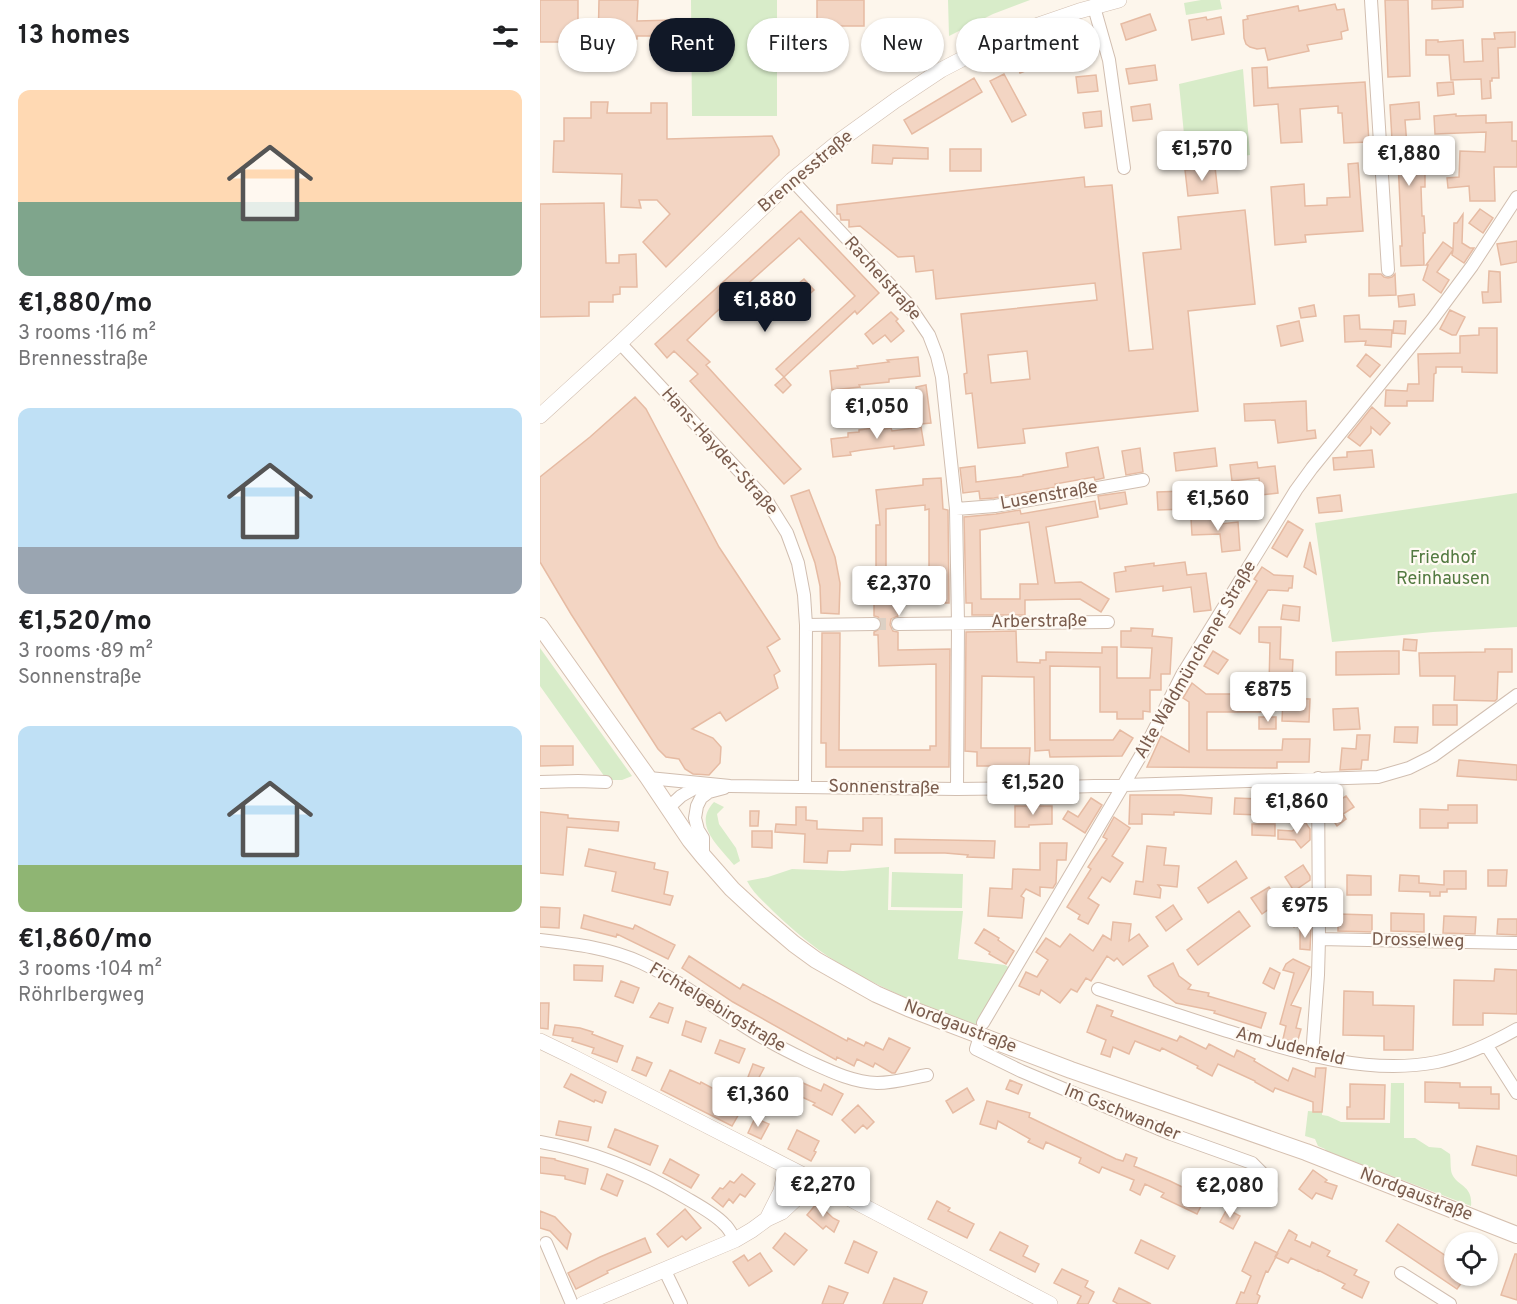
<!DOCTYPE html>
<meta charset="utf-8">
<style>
body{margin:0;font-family:Overpass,sans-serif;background:#f2f2f2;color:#202124;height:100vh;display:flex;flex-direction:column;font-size:22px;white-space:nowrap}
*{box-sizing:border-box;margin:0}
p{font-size:20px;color:#757577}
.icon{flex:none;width:33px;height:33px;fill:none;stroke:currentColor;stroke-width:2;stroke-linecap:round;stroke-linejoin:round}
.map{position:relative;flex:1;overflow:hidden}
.drawer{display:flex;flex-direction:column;background:#fff;width:540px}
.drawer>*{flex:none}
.top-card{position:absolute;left:18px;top:18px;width:570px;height:54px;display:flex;gap:12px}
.controls{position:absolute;left:904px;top:1232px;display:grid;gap:12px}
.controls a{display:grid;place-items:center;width:54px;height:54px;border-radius:50%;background:#fff;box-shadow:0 2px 4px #0004;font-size:30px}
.price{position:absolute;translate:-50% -51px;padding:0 14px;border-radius:6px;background:#fff;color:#222;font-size:20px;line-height:39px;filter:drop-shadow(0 2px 3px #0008)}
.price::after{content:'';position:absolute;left:50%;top:36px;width:18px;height:14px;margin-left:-9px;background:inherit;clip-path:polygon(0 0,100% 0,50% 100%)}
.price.on{background:#111827;color:#fff}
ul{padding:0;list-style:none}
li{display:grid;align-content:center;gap:12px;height:318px;padding:0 18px}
li span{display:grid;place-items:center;height:186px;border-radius:12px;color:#555}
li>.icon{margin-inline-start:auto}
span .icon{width:108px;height:108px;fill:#fffc;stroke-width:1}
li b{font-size:26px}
h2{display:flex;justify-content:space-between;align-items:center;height:72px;padding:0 18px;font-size:26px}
.tag{padding:0 21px;border-radius:27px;background:#fff;box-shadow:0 2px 4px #0004;font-size:21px;line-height:54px}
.tag.on{background:#111827;color:#fff}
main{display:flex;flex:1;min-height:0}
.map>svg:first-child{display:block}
.green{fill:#d8ecc9}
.building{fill:#f3d5c3;stroke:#e6bba3;stroke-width:1.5;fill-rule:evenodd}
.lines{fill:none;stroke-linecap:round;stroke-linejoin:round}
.minor-tunnel{stroke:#dcd0c4;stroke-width:12;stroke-dasharray:12 6;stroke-linecap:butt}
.minor-casing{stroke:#d1beb0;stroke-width:14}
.tertiary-casing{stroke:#d1beb0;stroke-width:16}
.secondary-casing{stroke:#d6c0b0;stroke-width:18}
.minor{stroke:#fff;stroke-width:12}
.tertiary{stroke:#fff;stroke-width:15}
.secondary{stroke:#fff;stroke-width:16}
.labels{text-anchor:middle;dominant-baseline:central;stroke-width:4.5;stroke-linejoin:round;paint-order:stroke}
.street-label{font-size:18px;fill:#7a5c4d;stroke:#fffaf3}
.park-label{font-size:18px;fill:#537a41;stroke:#fffaf3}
</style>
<main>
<section class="drawer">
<h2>13 homes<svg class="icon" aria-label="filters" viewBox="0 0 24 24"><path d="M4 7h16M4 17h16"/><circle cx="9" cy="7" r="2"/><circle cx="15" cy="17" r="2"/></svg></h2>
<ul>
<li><span style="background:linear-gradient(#ffd9b3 60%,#7fa58c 0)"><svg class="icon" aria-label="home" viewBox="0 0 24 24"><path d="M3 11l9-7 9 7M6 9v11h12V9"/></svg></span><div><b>€1,880/mo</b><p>3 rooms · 116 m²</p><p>Brennesstraße</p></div></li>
<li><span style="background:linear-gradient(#bfe0f5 75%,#9aa5b1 0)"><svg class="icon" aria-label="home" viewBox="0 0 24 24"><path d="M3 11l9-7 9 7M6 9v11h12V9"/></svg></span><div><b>€1,520/mo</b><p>3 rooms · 89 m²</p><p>Sonnenstraße</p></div></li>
<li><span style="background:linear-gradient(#bfe0f5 75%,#8fb573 0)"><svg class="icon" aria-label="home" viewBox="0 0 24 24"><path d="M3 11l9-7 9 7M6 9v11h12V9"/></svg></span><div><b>€1,860/mo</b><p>3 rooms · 104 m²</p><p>Röhrlbergweg</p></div></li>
</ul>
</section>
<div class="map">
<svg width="977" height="1304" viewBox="0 0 977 1304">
<rect width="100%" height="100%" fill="#fdf6ec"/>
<path class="green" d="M151,0H237V116H152Z
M408,0H490L453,14L409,36Z
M661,0H680L682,9L646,15L644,3Z
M703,69L710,155L647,164L639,84Z
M977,493V627L893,632L792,642L775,523Z
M0,648L92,776L82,780H67L0,686Z
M174,802L184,807L177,814L179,824L196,848L200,861L194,865C179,846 152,825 174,802Z
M349,867L348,910L423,911L418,959L465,965L470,968L439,1019L437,1026C389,1007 339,989 295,961C273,947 253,930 234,912C224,902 213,893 207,881L228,877L252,869L303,871Z
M352,872L423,874L422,908L351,907Z
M851,1083H864V1138H875L889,1147L901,1148L910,1154C911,1160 910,1169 912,1174C918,1187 933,1185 931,1206L786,1151L785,1149L778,1146L775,1139L765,1136L768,1111L782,1112V1115L788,1116L801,1122L850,1123Z"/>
<path class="building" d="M0,0H38V42H0Z
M59,0H98L97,21L134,20V36H132V44L131,47L126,50L121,48L118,36H97V39H72V47H58Z
M277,0H324V26H277Z
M845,0H868L870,76L848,77Z
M892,0H923V7L892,9Z
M795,4L797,10L804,9L808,30L801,32L802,39L767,45L769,51L728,60L725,48L717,49L710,47L706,44L704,38L703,20L708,19L707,16L758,6L759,11Z
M610,14L616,30L586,40L581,24Z
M666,17L667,20L681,17L684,34L652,40L649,20Z
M546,30L552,45L480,73L475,59Z
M975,32V47L958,48L959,78H952V81H950L951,98L942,99L941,79L911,80L909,55H886V40H898V42L923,40L924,62L943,61L942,39H955L954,33Z
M615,65L617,80L589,84L586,69Z
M727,67L728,88L825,82L829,142L804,143L802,113H798V106L760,109L762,142L741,143L738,104L714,106L712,68Z
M464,74L486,115L472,122L450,81Z
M556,75L558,91L538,93L536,77Z
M434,78L442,92L372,134L364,120Z
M913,82L914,94L898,96L897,83Z
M51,102H68L67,113H111V103H127V139L232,136L239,150V155L126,267L103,242L130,214L117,200H99L101,208L81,207L82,174L13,172L14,141H24V118H51Z
M879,102L880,119L865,120L867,146H876L877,174H885V187H881L882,216H884L885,233H883L884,265L861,266L860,246H862L857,140H852L850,105Z
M610,104L612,119L593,121L591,107Z
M561,111L562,126L545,128L543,113Z
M916,114V116L946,115V123L972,122V141H977V167H954L955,201H930L929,186L908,188L907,178L919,177L920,151L945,152L946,132L895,134L894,116Z
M639,142L641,161L623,163L621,143Z
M333,145L388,148V159L353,158L352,164L332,163Z
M410,149H441V171H410Z
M818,163L823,231L765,235L766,242L735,245L731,187L764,184L765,206L787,205V198L810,197L808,164Z
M675,167L678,193L648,196L645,170Z
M544,177L545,187L572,185L589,351L613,349L603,253L641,249L638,217L705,210L715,304L648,311L658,411L483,429L485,443L438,448L432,393L426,394L424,374L427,373L421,314L557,300L555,283L396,299L393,270L376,272L374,256L358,257L320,226L309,227V220H301L300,214H297V205ZM487,351L490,379L451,383L448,355Z
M64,203L66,263H79V255L96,254L97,287H80V294L73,295V302H49V316L0,317V204Z
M940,209L953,218L943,233L929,223Z
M261,211L339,293L317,314L315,311L244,377L236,369L315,296L259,238L175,313L147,340L170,362L166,365L261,469L244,484L150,381L158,374L134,351L127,358L115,344Z
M923,214L922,243L930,248H934L924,263L912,255L913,250L897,272L909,280L901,293L883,280L888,265H886L903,242L913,249L914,223H917Z
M977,241V262L961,265L957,244Z
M949,271L960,272L961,302L943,303L942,292H948Z
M829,274H841L844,277L848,278L852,277L855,274L856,295L829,296Z
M264,279L274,290L263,300L253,288Z
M874,294L875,305L859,307L858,296Z
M774,305L776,316L761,318L759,308Z
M910,310L925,317L916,335H912L900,329Z
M351,312L358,319L356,321L364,331L351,342L345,335L333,344L325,334Z
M819,315L820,329L852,330L851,347L825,345L826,341L805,342L804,316Z
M759,321L763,341L741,346L737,326Z
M854,321H866L865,334L853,333Z
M939,328H957V373L922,372V367H896V373L894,374L893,401H867V406H845L846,390L867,391L868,384H879L878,354L920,353V336L939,335Z
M826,354L840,365L830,377L817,366Z
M378,357L380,376L349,379V382L319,385L320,387L292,390L290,371L318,368L317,366L349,362L347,360Z
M244,377L251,385L243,393L235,385Z
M386,385L391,423L381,424L376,387Z
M95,397L106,409L179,547L240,639L227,647L240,671L234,675L238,688L186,721L180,712L152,729L173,738L181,747L180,763L169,775L153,774L145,769L139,759L126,757L118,749L31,614L0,562V477L50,437Z
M766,401L767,431L775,430L776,438L738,443L735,420L705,421L704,404Z
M832,407L850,423L840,435L831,427V433L820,446L808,437Z
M381,427L384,445L354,449V446L322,450L310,452L311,455L293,457L291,439L308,437V433L319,432V430L333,428V431L351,428L352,431Z
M558,447L564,478L555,480L554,477L515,484L516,487L454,498L440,499L439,491L423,493L420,468L435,466L436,482L483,476V475L528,467L526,453Z
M600,448L603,472L586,475L582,451Z
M675,448L677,466L636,471L634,453Z
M832,450L834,467L794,470L793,458L807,457V452Z
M717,462L718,468L735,466L738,493L721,495L719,478L692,481L690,465Z
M401,478L403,509L408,510L409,603H358V616L351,619L350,625L353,631L358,632V650L410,649L409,767H286V743H281L282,633H300L299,750H390V746H396V664L339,666L338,635H334V632L341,628L342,623L338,617L334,616V584H336V525H340L336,490L383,485V479ZM385,505V510L389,509V583L346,584V509Z
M269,490L295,557L300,583L299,614L281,613L280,586L275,563L251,496Z
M645,491L646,509L618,510L617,492Z
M585,492L587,504L560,509L558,496Z
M800,495L802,511L779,513L777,498Z
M555,501L558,517L506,527L515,583L541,582L569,599L561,612L540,599L485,600V615H432V603H426L424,517L456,514L480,510L481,514ZM489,522L498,584H480V599H441L440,530Z
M679,517L680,524L698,522L700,550L682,552L680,534L652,535L651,519Z
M748,521L763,530L747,557L732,548Z
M770,542L776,574L764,567Z
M645,562L647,575L666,573L671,610L654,612L651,587L623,591V586L576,592L574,573L586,571L585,567L614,563V566Z
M722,567L734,575L753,576L752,588H749L748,591L728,590L700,634L689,627L717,581L714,579Z
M743,605L760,607L759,621L741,619Z
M719,627H741L740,659L753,660L752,679H738L737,694H718V685H729L730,643L719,642Z
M591,628L613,629L612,636L632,638L630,674H621V690H610V712L603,711V719H577V712H560V667L510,666V740H573L580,730L593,738L582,756L510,757L509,750L495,751L494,677L442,676L441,748H490L489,766H437V752L425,751L426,632L476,631L477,662L500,663V660H506V652L562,653V647H577V678H610L612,648L581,647V631H591Z
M864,639L877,640L876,651L863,650Z
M945,649H972V672H958L957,699L955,701L914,700L915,676H880L879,653L945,652Z
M673,651L688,660L678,674L664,666Z
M845,651H859V674L796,675V652Z
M652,683L666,694H721V712H667V750H742L743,739H770L769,762H737V768L607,767L621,736L649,752V702L643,698Z
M743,698L770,699L769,722L742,721Z
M893,705H917V725H893Z
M818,708L820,729L794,730L793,709Z
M719,717H736V729H719Z
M855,727H878L877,743L854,742Z
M817,735H830L828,760H822L821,769L800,770L802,748L816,749Z
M0,746H33V765L0,766Z
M919,760L977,765V780L917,776Z
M590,795H641L672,798L671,814L634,812V815L602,814V824H589Z
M806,796L814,807L803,814L806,819L797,826L791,817L794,814L789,807Z
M551,798L562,805L545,833L523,819L528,811L538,817Z
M695,798L720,799L719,815L694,814Z
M908,805H937V823H908V828H880V809L908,810Z
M475,806H512V824L489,825V827H475Z
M256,807H266V820L277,821V829L323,831V818H342V845L311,844L310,851H288L287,863L264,862L265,834L235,832L236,824L256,825Z
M210,811H219L218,826H210Z
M0,812L28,815V818L79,822L78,831L27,827L23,875L0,873Z
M574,817L590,828L572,856L583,863L570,882L562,877L548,898L559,905L548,924L538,919L540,915L527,907L551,869L548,867L567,839L563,837Z
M765,822L770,829V840L761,848L755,840L738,839V830L752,831Z
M712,824H735V836L712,835Z
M212,831H232V848L212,847Z
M355,839L455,841L454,858L427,857L428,855L405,853H355Z
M500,843H527L526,860H517L516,883L513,888L500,887V896L486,889L481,896L484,898L482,918L448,916L450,888L472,889L473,869L500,870Z
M607,846L626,848L624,865L639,866L637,887L618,885L621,889L620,898L594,894L596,881L603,882Z
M49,849L115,863L114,869L128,872L124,894L133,896L130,905L72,891L76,872L45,866Z
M696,861L707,878L668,903L658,888Z
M763,865L770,876V880L754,891L745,877Z
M948,870H967L966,886H948Z
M904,871H926V889H907V892H900V896H890V892L859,891L860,875L879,876V883L904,885Z
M807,875L831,876V895H807Z
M729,887L739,902L722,914L711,898Z
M633,905L642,919L626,931L616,917Z
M757,905L766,912L754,927L745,920Z
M0,907L20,908L19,928L0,927Z
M699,911L710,926L658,965L647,950Z
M851,913L884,914V932L851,931Z
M798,914L832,915V932L798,931Z
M44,915L93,929L95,925L135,945L128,959L77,934L76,937L41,928Z
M904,916L936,917L935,934L903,933Z
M958,919H977V935L957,934Z
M573,922L591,924L589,941L599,934L608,946L583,965L577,958L574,961L567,956L551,981L546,978L537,992L531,989L520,1003L501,990L499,995L479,986L486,972L497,977L508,960L496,952L506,938L520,947L530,934L553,951L563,935L571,940Z
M760,928H771L770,950L760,949Z
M444,929L459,938L458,940L474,951L466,964L449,954L450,952L435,943Z
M149,956L200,989L203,984L307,1041L308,1038L324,1046L326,1042L343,1050L349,1038L370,1048L355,1073H352L335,1063L333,1067L317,1059L314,1066L297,1057L296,1060L193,1002L142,968Z
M753,959L770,967L751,1005L761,1008L756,1028L761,1029L757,1043L743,1039L746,1026L740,1024L754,973L743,970L746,964Z
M633,963L639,976L651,985L648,989L669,993L668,996L726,1013L721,1028L674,1013L675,1011L636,1003L614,986L608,976Z
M34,965L63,966L62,981L34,980Z
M730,968L740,973L734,989L723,983Z
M955,969L977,970V1014L943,1013V1025H913L914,980L954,981Z
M81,981L99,988L93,1003L75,996Z
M804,991L833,992V1005L874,1006L873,1050H844V1036L803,1035Z
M0,1003H9L8,1029L0,1028Z
M119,1003L133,1008L128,1023L110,1017Z
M557,1005L573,1011L571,1016L637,1041L640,1036L666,1049L669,1044L694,1057L697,1050L715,1059L714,1061L748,1081L753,1068L775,1077L776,1068H786L782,1112H773V1102L735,1088L733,1092L715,1082V1081L678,1064L672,1076L657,1068L658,1066L622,1048L620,1051L595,1041L589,1054L573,1047L570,1057L561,1054L566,1040L547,1032Z
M146,1021L166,1028L161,1042L142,1035Z
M15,1025L40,1028L53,1032L52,1034L83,1046L77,1062L52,1053L54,1048L32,1041L33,1038L13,1035Z
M180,1040L205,1049L199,1063L175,1053Z
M97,1057L112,1063L106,1076L92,1070Z
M213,1064L224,1068L217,1081L208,1077Z
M130,1070L160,1084L161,1082L204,1105L192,1126L121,1090Z
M31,1074L66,1092L62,1103L55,1100L54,1102L24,1087Z
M254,1079L281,1091L284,1084L303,1094L292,1115L273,1105L275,1103L249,1091Z
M470,1080L482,1085L478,1094L466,1089Z
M885,1082L920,1083V1087H951V1094H959V1109L919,1108V1103L885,1102Z
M810,1084L845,1085L844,1119H807V1107H810Z
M427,1088L434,1100L413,1113L406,1101Z
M447,1101L490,1113L489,1117L576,1159L583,1161L586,1154L597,1158L594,1166L630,1181L665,1198L657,1214L621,1197L624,1193L605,1184L600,1195L590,1190L594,1180L562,1167L559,1173L539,1163L541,1158L506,1142L503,1149L488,1142L490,1139L458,1121L456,1129L440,1124Z
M318,1105L334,1122L327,1129L323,1125L315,1133L302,1120Z
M215,1118L229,1124L221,1139L208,1133Z
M19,1121L51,1127L48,1141L16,1135Z
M75,1129L118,1146L110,1165L68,1147Z
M257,1130L279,1141L274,1151L276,1152L271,1161L248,1149Z
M937,1146L977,1156V1176L932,1165Z
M0,1157L15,1159V1160L48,1169L45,1184L25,1179V1176L0,1173Z
M130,1159L159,1175L151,1188L123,1173Z
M773,1170L787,1180L785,1182L797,1186L792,1199L776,1193L772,1199L759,1189Z
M67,1174L83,1181L77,1196L61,1189Z
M202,1174L215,1184L205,1197L200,1194L193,1203L189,1199L183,1207L172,1198L180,1188L183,1189L190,1181L194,1183Z
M397,1201L410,1208L408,1211L434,1224L427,1238L388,1219Z
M277,1203L293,1218L299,1221L294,1232L286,1226L283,1229L267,1215Z
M145,1209L161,1228L146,1240L142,1236L128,1247L117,1234Z
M687,1209L700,1216L693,1229L680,1222Z
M0,1211L15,1217L31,1234L27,1249L10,1231L0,1228Z
M858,1224L915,1262V1275H927L917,1289L846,1241Z
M749,1230L757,1235L755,1240L770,1247L772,1242L790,1251L787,1256L817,1270L814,1275L829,1282L822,1298L802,1288L805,1284L778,1270V1271L751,1258L748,1263L735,1257Z
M460,1232L488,1246L483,1256L499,1264L495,1272L450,1250Z
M245,1233L267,1250L254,1265L233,1248Z
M105,1238L111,1252L67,1271L68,1273L36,1289L28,1273L60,1257Z
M601,1240L635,1256L628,1269L595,1253Z
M314,1241L337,1252L328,1273L305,1263Z
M715,1242L738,1253L728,1272L726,1271L722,1281L717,1294L720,1296L717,1304H696L701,1292L704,1293L711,1276L702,1271Z
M220,1253L232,1271L209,1286L193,1262L204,1255L208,1261Z
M975,1254H977V1300L961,1295Z
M522,1269L548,1281L545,1287L554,1292L548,1304H537L541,1296L514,1283Z
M354,1278L387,1292L382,1304H343Z
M289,1286L308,1293L303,1304H282Z
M579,1288L611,1304H578L573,1301Z"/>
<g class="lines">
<path class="minor-tunnel" d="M334,624H358"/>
<g class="minor-casing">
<path id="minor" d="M831,0L848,270
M554,7L569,60L584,168
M252,180L368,304L389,335L397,356L402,377L416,509L418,623L417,789
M80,343L227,501L247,533L258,563L264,595L266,625L265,787
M416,509L455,506L603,480
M358,624L568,622
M266,625L334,624
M109,778L190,786L417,789L492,788L838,777L869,768L893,756L977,695
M0,782L38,781L66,782
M128,808L141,796L162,784
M163,856V838L158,830L155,818L157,806L161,798L169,792L184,788
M779,939L976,943
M0,940C35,944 70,948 102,963C140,981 172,1006 207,1028C227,1041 247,1051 268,1061C290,1071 312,1082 337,1083C354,1083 371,1078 387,1075
M558,989C600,1003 642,1016 684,1030C752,1051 825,1076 897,1062C926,1056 952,1043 977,1029
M443,1023L604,750L642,675L756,490L772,468L892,320L932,266L977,197
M440,1036L436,1049L481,1071L631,1134L712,1163L722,1173L731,1190
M947,1046L977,1093
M772,1056L778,975L779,939L778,778
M0,1142C52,1151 101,1171 146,1198C158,1205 175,1214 184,1224C189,1228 192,1235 195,1240
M6,1243L32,1304
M125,1271L141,1304
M861,1273L910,1304"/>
</g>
<g class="tertiary-casing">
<path id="tertiary" d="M0,416L80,343L252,180L302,139L356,100L401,70L455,42L475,33L539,11L579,0
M0,1041L33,1057L314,1201L510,1304
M227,1219L241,1191L246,1166
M43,1304L195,1240L212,1230L227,1219L242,1212L258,1197L272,1180"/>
</g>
<g class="secondary-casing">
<path id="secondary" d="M0,626L107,776L150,840L163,856L192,889L219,914L254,944L276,960L336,994L368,1008L531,1070L766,1152L977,1235"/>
</g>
<use href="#minor" class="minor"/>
<use href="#tertiary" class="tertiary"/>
<use href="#secondary" class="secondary"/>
</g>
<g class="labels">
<g class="street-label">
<text transform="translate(266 172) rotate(-40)">Brennesstraße</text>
<text transform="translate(342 279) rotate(48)">Rachelstraße</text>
<text transform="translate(179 452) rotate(48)">Hans-Hayder-Straße</text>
<text transform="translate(509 496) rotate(-10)">Lusenstraße</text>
<text transform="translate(499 622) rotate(-1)">Arberstraße</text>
<text transform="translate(656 660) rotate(-60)">Alte Waldmünchener Straße</text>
<text transform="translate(344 788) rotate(1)">Sonnenstraße</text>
<text transform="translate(878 941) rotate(1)">Drosselweg</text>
<text transform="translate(177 1008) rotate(31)">Fichtelgebirgstraße</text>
<text transform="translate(420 1027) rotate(21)">Nordgaustraße</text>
<text transform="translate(750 1047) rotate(14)">Am Judenfeld</text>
<text transform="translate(582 1113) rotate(22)">Im Gschwander</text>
<text transform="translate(876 1195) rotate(21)">Nordgaustraße</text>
</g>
<g class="park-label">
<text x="903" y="558">Friedhof<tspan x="903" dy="21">Reinhausen</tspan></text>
</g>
</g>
</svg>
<div class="controls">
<a><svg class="icon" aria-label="locate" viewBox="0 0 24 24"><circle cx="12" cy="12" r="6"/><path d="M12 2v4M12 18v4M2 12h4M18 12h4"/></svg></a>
</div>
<b class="price" style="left:662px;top:182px">€1,570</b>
<b class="price" style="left:869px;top:187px">€1,880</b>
<b class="price on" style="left:225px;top:333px">€1,880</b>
<b class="price" style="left:337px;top:440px">€1,050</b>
<b class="price" style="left:678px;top:532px">€1,560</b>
<b class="price" style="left:359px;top:617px">€2,370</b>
<b class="price" style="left:728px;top:723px">€875</b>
<b class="price" style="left:493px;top:816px">€1,520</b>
<b class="price" style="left:757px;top:835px">€1,860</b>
<b class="price" style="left:765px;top:939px">€975</b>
<b class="price" style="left:218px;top:1128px">€1,360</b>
<b class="price" style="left:283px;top:1218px">€2,270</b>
<b class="price" style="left:690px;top:1219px">€2,080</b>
<div class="top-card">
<a class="tag">Buy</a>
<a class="tag on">Rent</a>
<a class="tag">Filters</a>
<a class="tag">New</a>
<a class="tag">Apartment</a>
</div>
</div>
</main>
